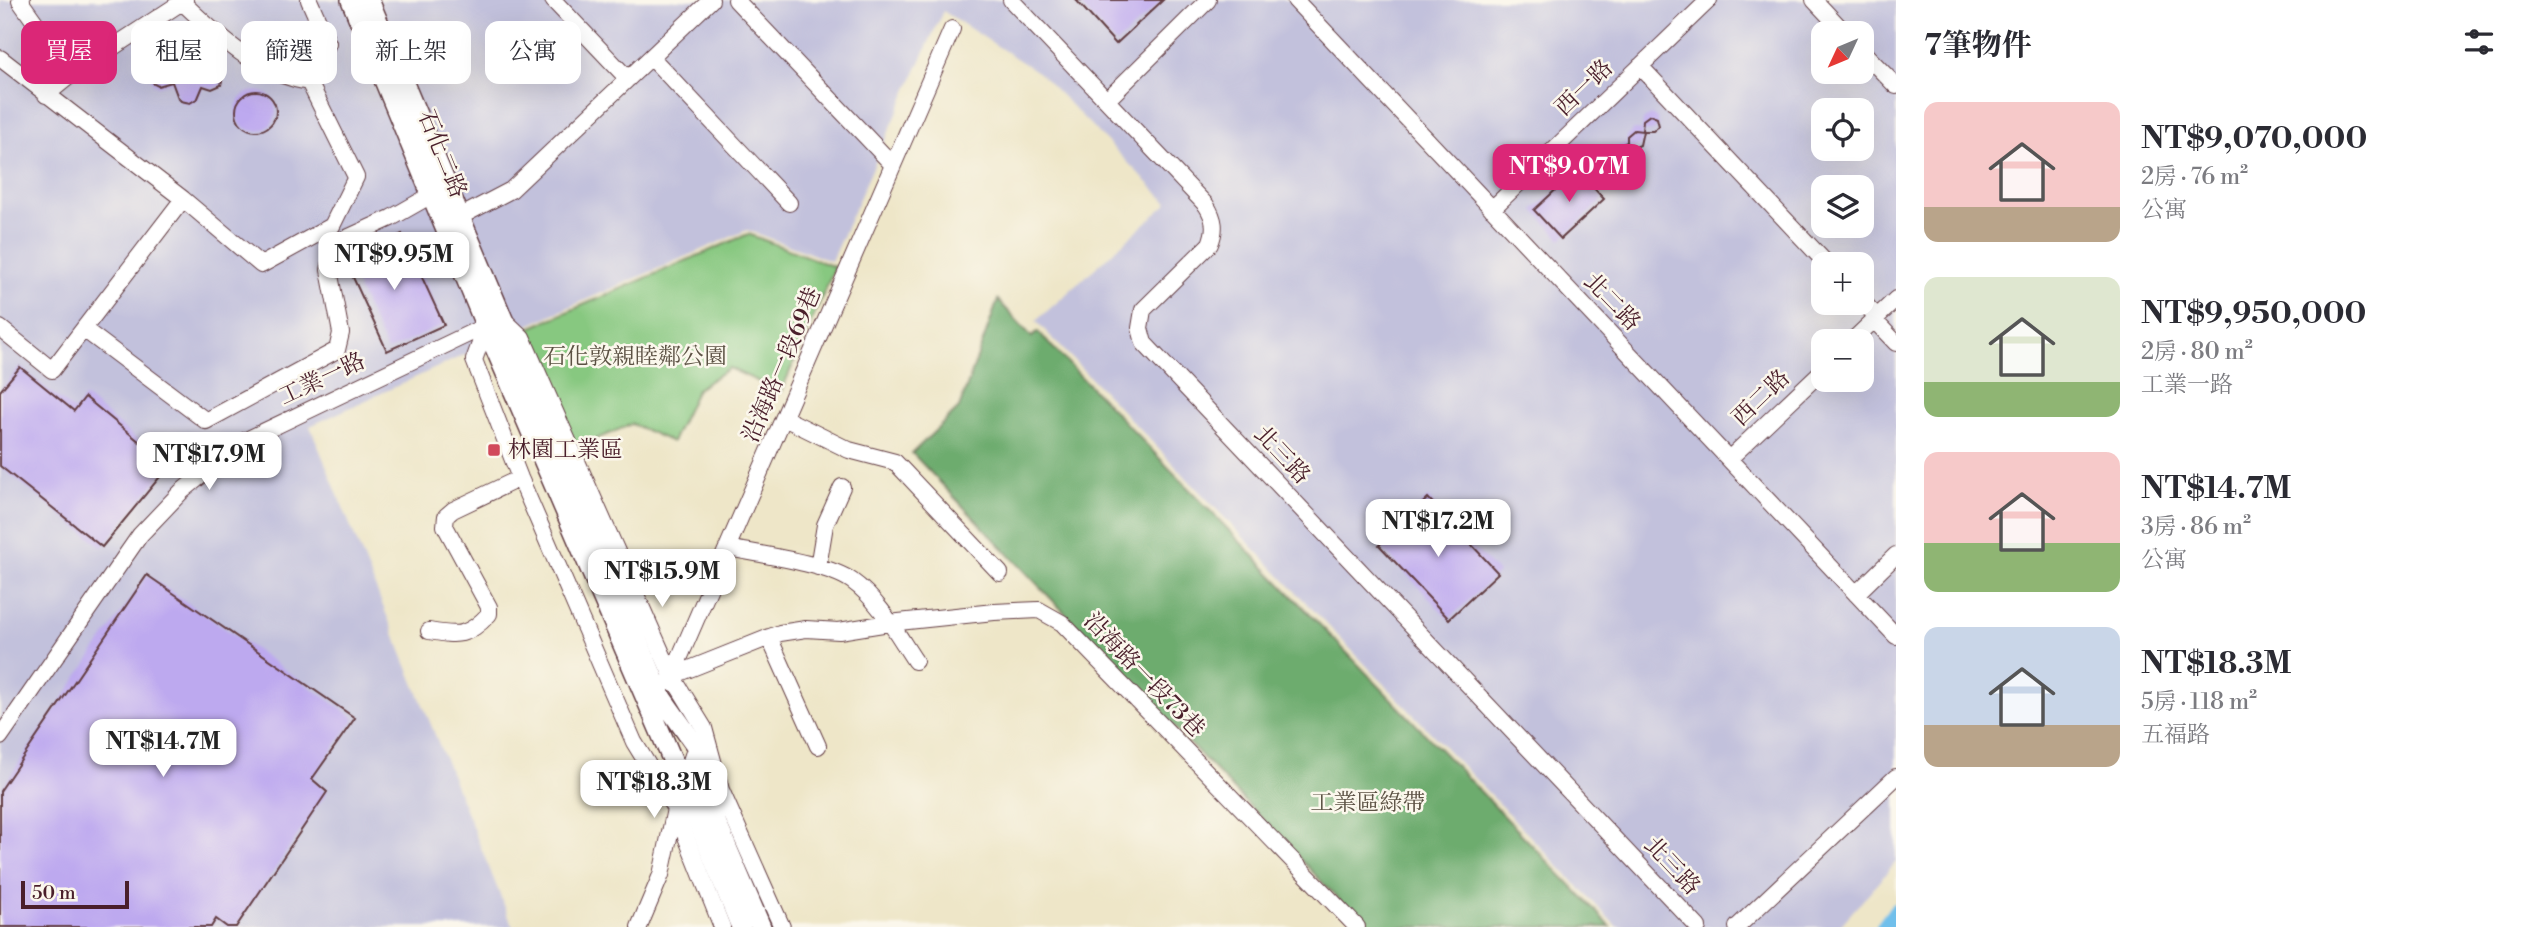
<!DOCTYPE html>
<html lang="zh-TW">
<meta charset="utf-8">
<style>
body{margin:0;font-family:"Libre Bodoni","Noto Serif TC",serif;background:#f7f7f7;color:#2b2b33;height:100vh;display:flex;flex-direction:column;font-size:26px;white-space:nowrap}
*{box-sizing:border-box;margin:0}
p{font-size:23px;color:#7c7c81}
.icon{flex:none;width:38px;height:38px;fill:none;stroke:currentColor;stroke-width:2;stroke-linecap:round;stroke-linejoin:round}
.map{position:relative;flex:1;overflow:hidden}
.details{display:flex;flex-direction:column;background:#fff;width:630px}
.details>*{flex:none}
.banner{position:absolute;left:21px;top:21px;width:665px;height:63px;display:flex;gap:14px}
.needle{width:46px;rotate:226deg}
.fabs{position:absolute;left:1811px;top:21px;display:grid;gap:14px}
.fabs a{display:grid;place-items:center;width:63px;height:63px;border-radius:14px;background:#fff;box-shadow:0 7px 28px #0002;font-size:35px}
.scale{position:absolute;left:21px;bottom:18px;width:108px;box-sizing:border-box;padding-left:7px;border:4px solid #4a1f2b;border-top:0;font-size:19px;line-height:24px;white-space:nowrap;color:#4a1f2b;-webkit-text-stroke:5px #fbf7ec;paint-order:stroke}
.price{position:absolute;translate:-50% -60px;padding:0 16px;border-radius:14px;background:#fff;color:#222;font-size:23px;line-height:46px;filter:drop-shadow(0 2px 4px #0008)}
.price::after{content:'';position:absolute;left:50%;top:42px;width:21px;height:16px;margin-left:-10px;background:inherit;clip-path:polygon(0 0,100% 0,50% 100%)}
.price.active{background:#db2777;color:#fff}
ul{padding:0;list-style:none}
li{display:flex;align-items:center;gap:21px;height:175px;padding:0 28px}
li span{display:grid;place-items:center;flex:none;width:196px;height:140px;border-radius:14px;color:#555}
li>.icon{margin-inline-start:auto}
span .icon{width:84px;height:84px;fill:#fffc;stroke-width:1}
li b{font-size:30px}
h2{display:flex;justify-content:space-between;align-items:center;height:84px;padding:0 28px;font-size:30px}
.chip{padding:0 24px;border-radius:14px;background:#fff;box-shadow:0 7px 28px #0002;font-size:24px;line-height:63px}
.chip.active{background:#db2777;color:#fff}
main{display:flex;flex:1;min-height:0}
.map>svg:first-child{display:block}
.industrial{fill:#c2c1dc;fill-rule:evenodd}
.green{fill:#87c880;stroke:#687456;stroke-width:2}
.forest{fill:#6dac6e;stroke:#5c664c;stroke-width:2}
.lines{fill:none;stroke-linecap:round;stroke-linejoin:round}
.canal{stroke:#70bfeb;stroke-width:16}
.building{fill:#bda9ef}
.minor-casing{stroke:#633d43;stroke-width:18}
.major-casing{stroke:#633d43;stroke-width:22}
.minor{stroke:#fff;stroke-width:16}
.major{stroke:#fff;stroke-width:19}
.poi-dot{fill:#d1495b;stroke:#fbf7ec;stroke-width:2.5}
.labels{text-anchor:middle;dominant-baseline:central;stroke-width:5;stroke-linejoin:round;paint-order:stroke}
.street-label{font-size:23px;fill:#4a1f2b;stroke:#fbf7ec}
.park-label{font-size:23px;fill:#5c5244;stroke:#fbf7ec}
.poi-label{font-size:23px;fill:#4a1f2b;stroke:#fbf7ec;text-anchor:start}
</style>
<main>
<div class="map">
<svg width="1896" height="927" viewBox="0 0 1896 927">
<rect width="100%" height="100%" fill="#fbf7ec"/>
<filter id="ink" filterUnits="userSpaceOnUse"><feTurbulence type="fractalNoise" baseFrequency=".0143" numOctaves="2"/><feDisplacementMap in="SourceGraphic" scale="14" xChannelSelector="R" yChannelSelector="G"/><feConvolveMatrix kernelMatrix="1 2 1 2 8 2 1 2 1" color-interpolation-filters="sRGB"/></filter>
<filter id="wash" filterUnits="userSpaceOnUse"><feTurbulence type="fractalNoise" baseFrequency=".00686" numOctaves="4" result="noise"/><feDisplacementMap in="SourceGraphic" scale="28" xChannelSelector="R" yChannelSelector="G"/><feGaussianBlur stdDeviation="1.57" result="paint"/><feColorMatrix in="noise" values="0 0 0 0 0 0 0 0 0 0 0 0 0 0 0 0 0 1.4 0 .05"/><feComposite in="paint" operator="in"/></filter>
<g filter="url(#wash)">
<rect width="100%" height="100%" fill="#eee6c8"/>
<path class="industrial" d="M0,0H1896V862L1839,927H1617L1036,321L1168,203L1039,73L943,11L831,261L747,230L553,314L310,426L513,927H0ZM1824,33H1862V72H1824ZM1824,110H1862V149H1824ZM1824,187H1862V226H1824ZM1824,264H1862V303H1824ZM1824,341H1862V380H1824Z"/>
<path class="green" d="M748,234L835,267L781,392L729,368L697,389L672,442L632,424L575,448L525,330Z"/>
<path class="forest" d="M998,300L1032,337L1038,332L1611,927H1365L912,453L959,408Z"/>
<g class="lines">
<path class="canal" d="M1884,927L1896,911"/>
</g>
<g id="blocks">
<path class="building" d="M1076,0H1163L1116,44Z
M188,46L196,50L198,54L199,70L218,68L223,76L221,85L212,89L203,86L198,98L190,103L181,101L178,98L172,82L158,86L154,84L149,76V71L154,64L163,62L173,67L179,50Z
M236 111a20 20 0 1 1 40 0a20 20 0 1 1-40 0Z
M1650,115L1657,118L1659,126L1653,131H1642L1643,120Z
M1634,130L1643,131L1640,145L1629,150L1626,161H1613L1610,175L1596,176L1597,165L1599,162L1612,161L1615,148L1627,142V136Z
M1577,170L1604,199L1561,239L1534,210Z
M402,234L444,325L387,351L345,260Z
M20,367L74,411L85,397L169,466L102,547L0,466V391Z
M1428,498L1498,573L1449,619L1379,545Z
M147,575L355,718L312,779L327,792L236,927H227L216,919L211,927H0V791Z"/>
</g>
</g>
<g filter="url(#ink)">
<use href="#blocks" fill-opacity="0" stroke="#633d43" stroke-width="2"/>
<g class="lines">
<g class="minor-casing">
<path id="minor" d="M22,0L20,1L72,74
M553,0L628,79
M736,0L893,165
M1011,0L1206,205C1215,219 1216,229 1210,244L1143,310L1140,328L1144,343L1698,927
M1295,0L1896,636
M1814,0L1845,33
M182,2C219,37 257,74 309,82L328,43L309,0
M1862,51L1896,86
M651,57L789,203
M0,58L183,199L261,265L332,226L356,177L309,82
M1640,66L1827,264
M46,95L72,74L185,0
M1107,100L1208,0
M1492,209L1709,0
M450,222L511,190L711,0
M1862,301L1877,317
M1874,320L1896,343
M486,327L474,360L520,478L634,742L675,809L722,927
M0,328L52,370L183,199
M85,330L206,421L337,350L341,333L329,270L336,243L391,218L442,189
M1852,341L1896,299
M784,418L849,450L895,462L1000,573
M1729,459L1824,369
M728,548C758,554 830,564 852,581C879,600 897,634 915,661
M818,567L825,525L842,487
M1856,594L1896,555
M429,631C458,636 468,637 489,614V607L445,526L446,516L453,510L520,478
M769,637L818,746
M672,676L780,633L806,629L839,631L889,623L994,612L1039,610L1062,623L1357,927
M669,682L952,29
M0,737L140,535L181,492L242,442L502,318L522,337L672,676L704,728L721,790L782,927
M639,927L661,875L675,809L697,743
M1737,927L1896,777"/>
</g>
<g class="major-casing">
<path id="major" d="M351,0L486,327L684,787L741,927
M369,0L662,698L696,746L717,824L761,927"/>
</g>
<use href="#minor" class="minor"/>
<use href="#major" class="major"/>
</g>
</g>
<rect class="poi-dot" x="487" y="443" width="14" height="14" rx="3.5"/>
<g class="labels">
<g class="street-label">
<text transform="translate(1584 88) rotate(-44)">西一路</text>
<text transform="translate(442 154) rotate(68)">石化二路</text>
<text transform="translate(1612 302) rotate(46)">北二路</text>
<text transform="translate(782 365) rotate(-67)">沿海路一段69巷</text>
<text transform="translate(322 379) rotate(-25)">工業一路</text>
<text transform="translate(1761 398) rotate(-44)">西二路</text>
<text transform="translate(1282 455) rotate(47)">北三路</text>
<text transform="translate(1144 675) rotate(46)">沿海路一段73巷</text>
<text transform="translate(1672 866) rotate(47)">北三路</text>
</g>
<g class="park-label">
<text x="635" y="357">石化敦親睦鄰公園</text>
<text x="1368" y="803">工業區綠帶</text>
</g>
<g class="poi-label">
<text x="508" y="450">林園工業區</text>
</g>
</g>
</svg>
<div class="fabs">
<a><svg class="needle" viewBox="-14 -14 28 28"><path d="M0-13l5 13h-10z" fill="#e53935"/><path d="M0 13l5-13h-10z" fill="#7c7c81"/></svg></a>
<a><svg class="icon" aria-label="locate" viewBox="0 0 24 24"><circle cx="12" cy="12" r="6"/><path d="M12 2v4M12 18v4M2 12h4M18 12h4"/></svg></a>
<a><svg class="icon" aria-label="layers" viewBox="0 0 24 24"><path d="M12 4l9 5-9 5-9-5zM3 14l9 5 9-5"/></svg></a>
<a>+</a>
<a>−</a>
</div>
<div class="scale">50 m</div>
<b class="price active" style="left:1569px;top:204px">NT$9.07M</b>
<b class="price" style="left:394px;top:292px">NT$9.95M</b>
<b class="price" style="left:209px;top:492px">NT$17.9M</b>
<b class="price" style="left:1438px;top:559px">NT$17.2M</b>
<b class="price" style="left:662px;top:609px">NT$15.9M</b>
<b class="price" style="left:163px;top:779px">NT$14.7M</b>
<b class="price" style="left:654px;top:820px">NT$18.3M</b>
<div class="banner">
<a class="chip active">買屋</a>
<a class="chip">租屋</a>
<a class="chip">篩選</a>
<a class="chip">新上架</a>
<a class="chip">公寓</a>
</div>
</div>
<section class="details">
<h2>7筆物件<svg class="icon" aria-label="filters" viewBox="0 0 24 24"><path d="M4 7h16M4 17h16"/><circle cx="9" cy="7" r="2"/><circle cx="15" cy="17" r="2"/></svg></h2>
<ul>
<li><span style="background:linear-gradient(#f6c9c9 75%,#b9a48a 0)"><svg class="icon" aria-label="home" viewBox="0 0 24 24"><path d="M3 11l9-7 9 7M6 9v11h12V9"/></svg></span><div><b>NT$9,070,000</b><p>2房 · 76 m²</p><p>公寓</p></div></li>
<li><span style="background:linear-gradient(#dfe7d0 75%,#8fb573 0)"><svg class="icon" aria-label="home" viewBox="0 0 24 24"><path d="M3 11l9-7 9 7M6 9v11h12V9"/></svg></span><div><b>NT$9,950,000</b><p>2房 · 80 m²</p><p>工業一路</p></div></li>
<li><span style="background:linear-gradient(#f6c9c9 65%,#8fb573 0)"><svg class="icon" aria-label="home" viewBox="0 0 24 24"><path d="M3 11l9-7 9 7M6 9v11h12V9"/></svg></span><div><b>NT$14.7M</b><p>3房 · 86 m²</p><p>公寓</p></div></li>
<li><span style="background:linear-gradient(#c9d6e8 70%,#b9a48a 0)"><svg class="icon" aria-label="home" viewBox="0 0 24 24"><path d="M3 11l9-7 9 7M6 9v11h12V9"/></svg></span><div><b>NT$18.3M</b><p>5房 · 118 m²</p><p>五福路</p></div></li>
</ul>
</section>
</main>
